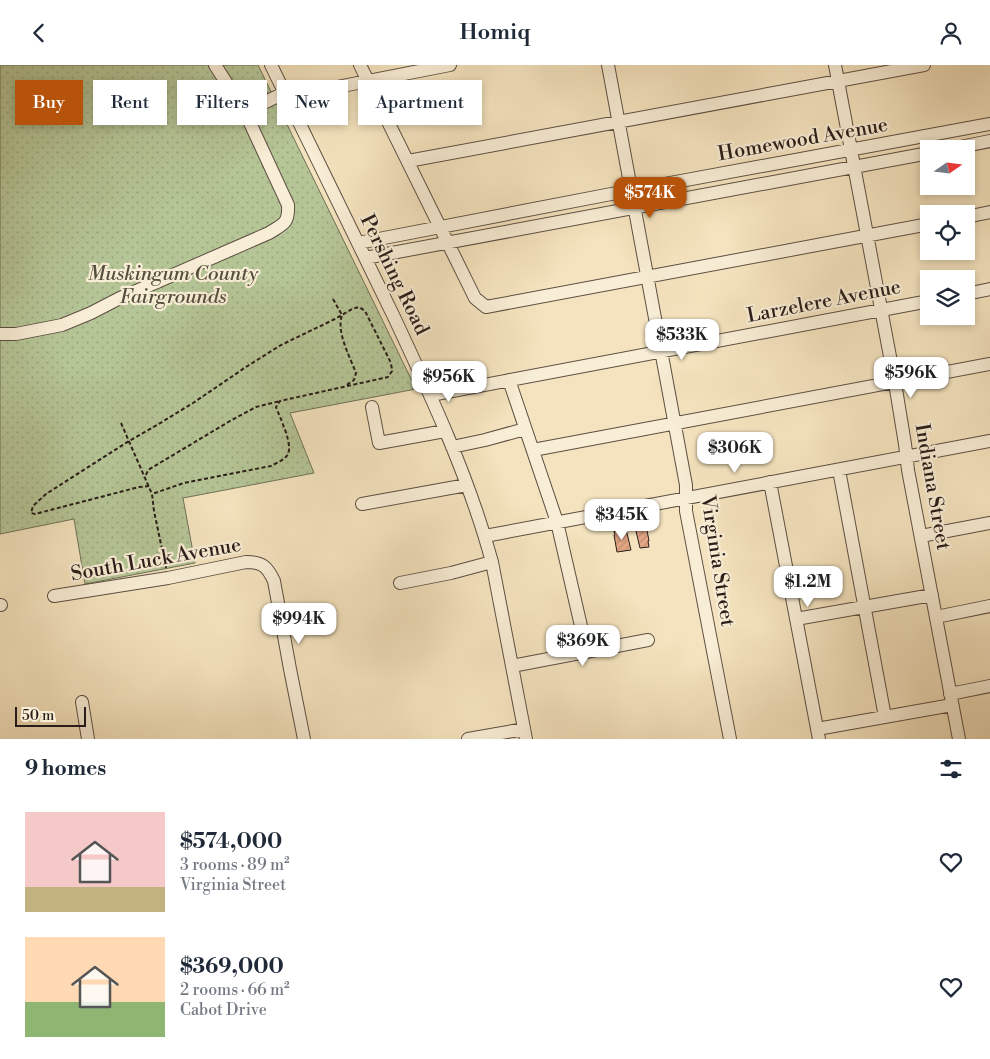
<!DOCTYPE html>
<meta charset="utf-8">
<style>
body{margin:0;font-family:"Libre Bodoni",serif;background:#f6f6f7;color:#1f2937;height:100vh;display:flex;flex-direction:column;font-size:19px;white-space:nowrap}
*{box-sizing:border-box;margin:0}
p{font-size:16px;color:#747a83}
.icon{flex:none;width:28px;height:28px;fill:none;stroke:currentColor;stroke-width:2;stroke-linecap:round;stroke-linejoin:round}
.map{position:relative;height:674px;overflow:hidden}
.side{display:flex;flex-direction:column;background:#fff;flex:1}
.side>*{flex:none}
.banner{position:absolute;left:15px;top:15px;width:500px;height:45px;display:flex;gap:10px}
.needle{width:32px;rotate:76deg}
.controls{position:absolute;left:920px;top:75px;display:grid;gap:10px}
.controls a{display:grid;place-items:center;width:55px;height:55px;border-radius:0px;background:#fff;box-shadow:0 2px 8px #0003;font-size:25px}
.scale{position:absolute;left:15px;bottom:12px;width:71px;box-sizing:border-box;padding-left:5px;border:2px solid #2a1d19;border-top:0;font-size:14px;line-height:18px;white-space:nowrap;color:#2a1d19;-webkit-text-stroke:4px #f8edd5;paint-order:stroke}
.price{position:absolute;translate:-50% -42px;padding:0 11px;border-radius:10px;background:#fff;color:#222;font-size:16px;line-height:32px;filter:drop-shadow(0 1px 2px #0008)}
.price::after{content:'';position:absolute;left:50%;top:30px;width:15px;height:11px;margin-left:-8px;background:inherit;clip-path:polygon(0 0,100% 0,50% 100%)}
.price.selected{background:#b45309;color:#fff}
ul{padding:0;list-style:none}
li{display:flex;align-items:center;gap:15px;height:125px;padding:0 25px}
li span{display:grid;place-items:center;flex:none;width:140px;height:100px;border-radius:0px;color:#555}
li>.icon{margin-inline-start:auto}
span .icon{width:60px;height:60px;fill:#fffc;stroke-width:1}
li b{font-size:21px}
h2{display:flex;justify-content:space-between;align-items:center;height:60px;padding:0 25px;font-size:21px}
.tag{padding:0 18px;border-radius:0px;background:#fff;box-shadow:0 2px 8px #0003;font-size:18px;line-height:45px}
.tag.selected{background:#b45309;color:#fff}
header{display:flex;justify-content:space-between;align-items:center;height:65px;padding:0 25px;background:#fff;font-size:22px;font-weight:600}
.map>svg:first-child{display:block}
.grass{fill:url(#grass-dots);stroke:#707158}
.building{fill:url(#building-hatch);stroke:#2a1d19}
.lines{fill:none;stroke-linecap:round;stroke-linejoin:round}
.minor-casing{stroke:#5c4e42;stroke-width:14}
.path{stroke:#2a1d19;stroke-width:2;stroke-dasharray:4 2.5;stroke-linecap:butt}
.minor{stroke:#f8edd5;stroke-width:12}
.labels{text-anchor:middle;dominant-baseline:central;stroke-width:4.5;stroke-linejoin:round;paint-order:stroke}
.street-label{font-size:20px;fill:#2a1d19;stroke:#f8edd5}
.park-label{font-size:20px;font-style:italic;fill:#544f3e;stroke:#f8edd5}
</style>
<header><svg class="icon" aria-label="back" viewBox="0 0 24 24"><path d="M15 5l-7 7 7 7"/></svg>Homiq<svg class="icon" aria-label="person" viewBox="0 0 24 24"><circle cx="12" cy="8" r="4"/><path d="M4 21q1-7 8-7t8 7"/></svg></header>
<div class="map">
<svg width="990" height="674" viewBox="0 0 990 674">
<defs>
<pattern id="grass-dots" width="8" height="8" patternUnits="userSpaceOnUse" patternTransform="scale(1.25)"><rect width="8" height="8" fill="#b5c596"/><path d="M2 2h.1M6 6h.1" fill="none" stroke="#9ca981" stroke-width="1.8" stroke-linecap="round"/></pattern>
<pattern id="building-hatch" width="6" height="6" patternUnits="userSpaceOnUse" patternTransform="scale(1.25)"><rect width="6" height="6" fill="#e2a685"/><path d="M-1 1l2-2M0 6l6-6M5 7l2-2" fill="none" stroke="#c28e72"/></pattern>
</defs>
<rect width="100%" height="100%" fill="#f4e3be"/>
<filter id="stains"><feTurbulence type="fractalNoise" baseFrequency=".004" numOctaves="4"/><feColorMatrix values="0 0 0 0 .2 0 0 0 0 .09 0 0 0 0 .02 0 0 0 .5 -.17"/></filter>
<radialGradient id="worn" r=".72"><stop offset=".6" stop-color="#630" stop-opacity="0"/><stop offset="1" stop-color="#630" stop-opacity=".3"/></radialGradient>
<path class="grass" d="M0,0H258L416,324L290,348L314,408L183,433L195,498L85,519L74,454L0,469Z"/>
<path class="building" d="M646,460L649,476H648L649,482L640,483L635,462Z
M626,464L631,485L617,487L614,470H615L614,466Z"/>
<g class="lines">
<g class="minor-casing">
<path id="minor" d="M271,0C312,84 353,167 394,252C431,331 469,412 492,497L526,674
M360,0L475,233L486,242L929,159
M608,0L686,420V446L730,674
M835,0L895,318L905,379L908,405L959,674
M286,32L450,0
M245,47L284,28
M950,84L990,76
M408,96L924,0
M966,152L990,147
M358,178L632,125L990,59
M365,193L929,88
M966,229L990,224
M0,269H16L62,260L91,248L118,234L269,168C283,159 289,159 288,140L245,47L215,0
M509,315L557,457L587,587
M431,330L929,236
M372,342L379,378L445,366
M452,382L485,375L525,364
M533,385L990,299
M839,405L885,652
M770,417L819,674
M362,439L467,420
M485,471L990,376
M921,471L990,458
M400,518L451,508L492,497
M54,531L168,513L246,497C262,497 267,501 274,516L290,604L304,674
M0,540H1
M936,552L990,541
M796,554L932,530
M512,601L648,575
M950,629L990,621
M82,637L88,674
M817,664L952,640
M468,674L524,664"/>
</g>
<path class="path" d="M333,234L342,250C336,267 350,292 356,308L354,315L345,321
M121,358L152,429L154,446L166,503
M146,410L148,405L230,356L256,342L280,336
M149,421L139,422L35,449L31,448L33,441L46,429L129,376L157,360L193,338L246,302L281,280L335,254L352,244L359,242L365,246L391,298L392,306L388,312L280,336L276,342C280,353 293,379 288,389C285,395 276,398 271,401L184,418L152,429"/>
<use href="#minor" class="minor"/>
</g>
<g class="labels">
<g class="street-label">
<text transform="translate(803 75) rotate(-10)">Homewood Avenue</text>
<text transform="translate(394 210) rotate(64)">Pershing Road</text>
<text transform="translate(824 237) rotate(-11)">Larzelere Avenue</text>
<text transform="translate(932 422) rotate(80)">Indiana Street</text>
<text transform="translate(156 495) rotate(-10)">South Luck Avenue</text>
<text transform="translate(717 496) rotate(81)">Virginia Street</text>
</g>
<g class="park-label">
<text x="173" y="209">Muskingum County<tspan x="173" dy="23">Fairgrounds</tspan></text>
</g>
</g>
<rect width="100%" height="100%" filter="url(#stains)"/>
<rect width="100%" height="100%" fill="url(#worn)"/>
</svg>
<div class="controls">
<a><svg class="needle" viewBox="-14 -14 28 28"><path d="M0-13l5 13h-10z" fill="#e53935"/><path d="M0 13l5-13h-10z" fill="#747a83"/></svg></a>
<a><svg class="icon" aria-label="locate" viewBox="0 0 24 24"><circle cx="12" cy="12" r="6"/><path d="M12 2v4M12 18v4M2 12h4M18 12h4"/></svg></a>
<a><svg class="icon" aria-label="layers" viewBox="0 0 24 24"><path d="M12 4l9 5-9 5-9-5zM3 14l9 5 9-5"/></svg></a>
</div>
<div class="scale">50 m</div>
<b class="price selected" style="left:650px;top:154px">$574K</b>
<b class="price" style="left:682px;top:296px">$533K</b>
<b class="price" style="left:911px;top:334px">$596K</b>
<b class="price" style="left:449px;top:338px">$956K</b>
<b class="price" style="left:735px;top:409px">$306K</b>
<b class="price" style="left:622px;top:476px">$345K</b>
<b class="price" style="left:808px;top:543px">$1.2M</b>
<b class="price" style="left:299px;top:580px">$994K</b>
<b class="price" style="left:583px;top:602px">$369K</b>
<div class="banner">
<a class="tag selected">Buy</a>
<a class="tag">Rent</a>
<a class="tag">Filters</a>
<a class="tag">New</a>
<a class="tag">Apartment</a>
</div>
</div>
<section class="side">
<h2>9 homes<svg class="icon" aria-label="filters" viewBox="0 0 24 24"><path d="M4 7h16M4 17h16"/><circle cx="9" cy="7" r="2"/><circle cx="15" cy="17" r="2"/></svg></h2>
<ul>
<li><span style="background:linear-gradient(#f6c9c9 75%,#c2b280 0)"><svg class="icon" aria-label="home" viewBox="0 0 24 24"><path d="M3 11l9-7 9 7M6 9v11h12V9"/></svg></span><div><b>$574,000</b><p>3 rooms · 89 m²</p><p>Virginia Street</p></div><svg class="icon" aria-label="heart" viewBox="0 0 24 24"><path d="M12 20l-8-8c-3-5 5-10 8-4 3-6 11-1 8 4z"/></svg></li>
<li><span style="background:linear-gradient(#ffd9b3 65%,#8fb573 0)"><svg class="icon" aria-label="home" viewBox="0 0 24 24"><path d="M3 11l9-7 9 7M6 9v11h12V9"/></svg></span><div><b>$369,000</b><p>2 rooms · 66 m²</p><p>Cabot Drive</p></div><svg class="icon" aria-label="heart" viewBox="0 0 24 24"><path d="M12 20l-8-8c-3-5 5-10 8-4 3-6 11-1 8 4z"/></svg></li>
</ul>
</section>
